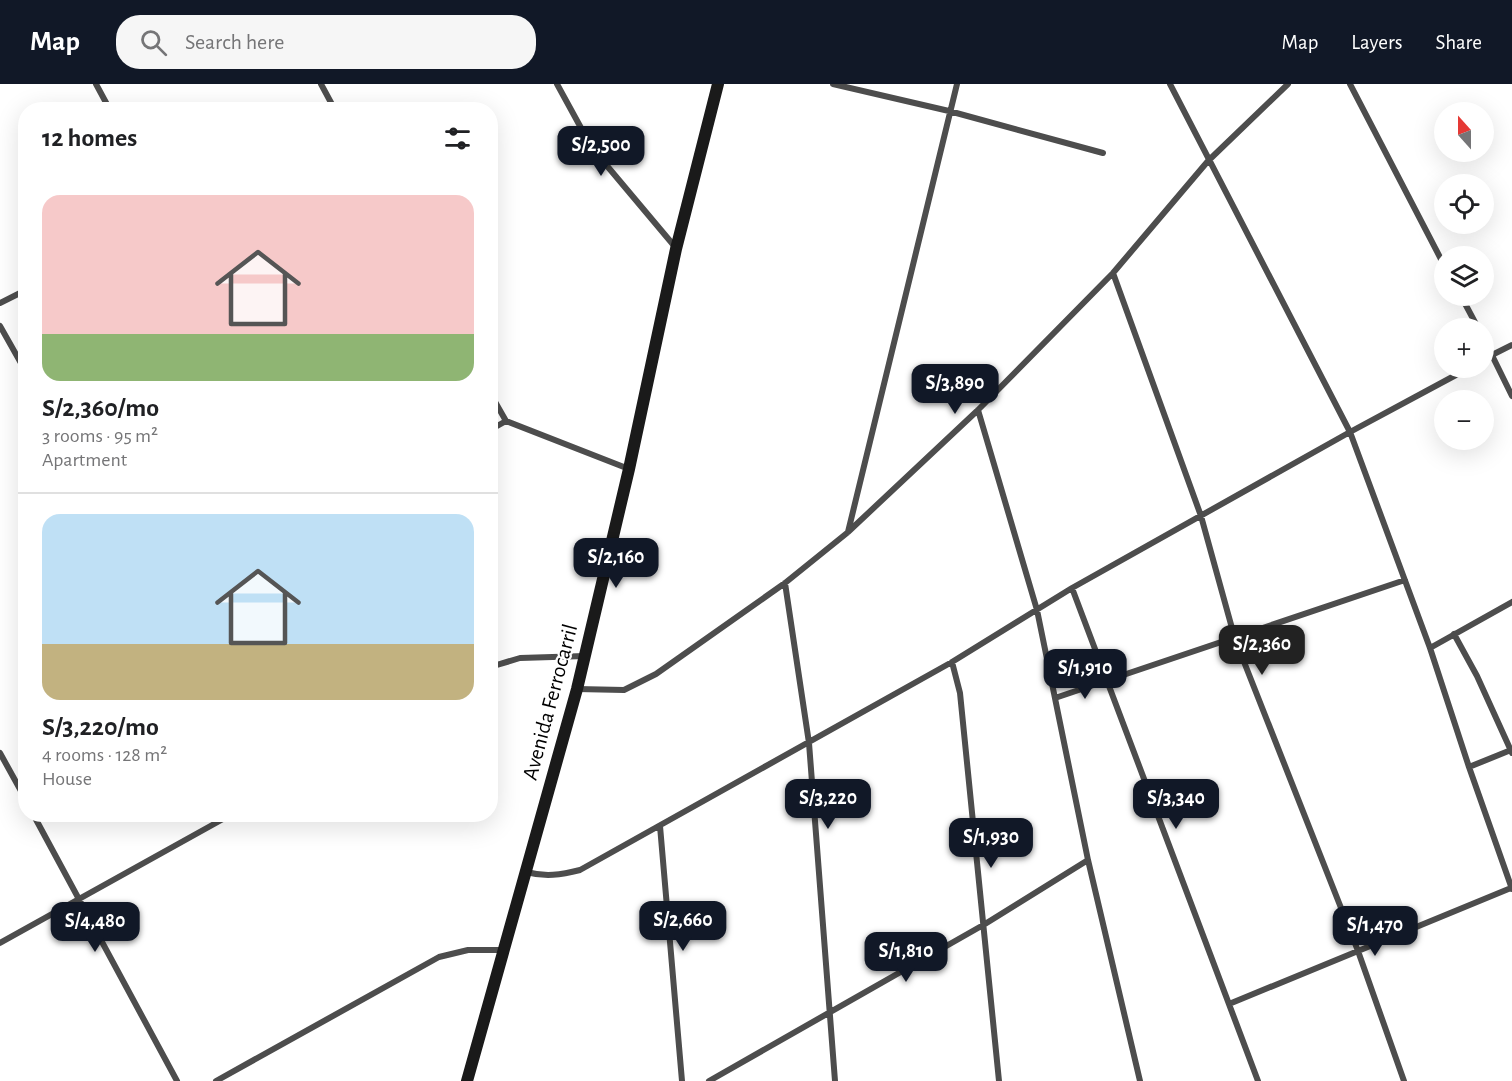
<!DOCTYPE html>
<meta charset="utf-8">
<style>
body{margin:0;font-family:"Alegreya Sans",sans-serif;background:#f6f6f6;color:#202124;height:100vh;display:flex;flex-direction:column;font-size:22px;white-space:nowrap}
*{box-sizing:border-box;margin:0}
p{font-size:20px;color:#757577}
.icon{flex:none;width:33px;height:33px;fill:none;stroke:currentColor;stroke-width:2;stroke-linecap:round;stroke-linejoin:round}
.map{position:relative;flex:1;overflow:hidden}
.panel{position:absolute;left:18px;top:18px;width:480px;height:720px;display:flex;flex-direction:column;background:#fff;border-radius:24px;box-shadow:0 6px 24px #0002}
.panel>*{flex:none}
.needle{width:39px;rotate:339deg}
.fabs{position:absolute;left:1434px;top:18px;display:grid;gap:12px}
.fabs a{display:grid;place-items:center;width:60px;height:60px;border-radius:50%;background:#fff;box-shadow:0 6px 24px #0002;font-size:30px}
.price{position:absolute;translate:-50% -51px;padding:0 14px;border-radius:12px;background:#111827;color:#fff;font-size:20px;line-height:39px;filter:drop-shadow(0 2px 3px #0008)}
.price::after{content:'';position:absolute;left:50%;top:36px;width:18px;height:14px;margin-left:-9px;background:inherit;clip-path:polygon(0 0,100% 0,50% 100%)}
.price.active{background:#222;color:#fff}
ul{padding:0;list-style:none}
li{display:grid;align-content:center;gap:12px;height:318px;padding:0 24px}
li+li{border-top:2px solid #e0e0e0}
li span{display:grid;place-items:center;height:186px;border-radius:18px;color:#555}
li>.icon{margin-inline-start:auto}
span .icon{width:108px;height:108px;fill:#fffc;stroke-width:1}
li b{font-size:26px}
h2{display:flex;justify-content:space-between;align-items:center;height:72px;padding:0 24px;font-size:26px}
header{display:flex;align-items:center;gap:36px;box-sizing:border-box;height:84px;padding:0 30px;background:#111827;color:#fff}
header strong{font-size:28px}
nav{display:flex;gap:33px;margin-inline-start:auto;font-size:21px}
.search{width:420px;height:54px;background:#f6f6f6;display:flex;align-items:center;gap:15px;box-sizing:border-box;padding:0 21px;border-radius:24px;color:#757577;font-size:22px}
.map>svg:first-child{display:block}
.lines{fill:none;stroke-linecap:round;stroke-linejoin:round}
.street{stroke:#4d4d4d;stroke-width:6}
.secondary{stroke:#1a1a1a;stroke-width:12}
.labels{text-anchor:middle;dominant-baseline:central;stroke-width:4.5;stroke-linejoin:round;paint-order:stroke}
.street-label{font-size:22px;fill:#000;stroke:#fff}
</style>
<header>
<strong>Map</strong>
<div class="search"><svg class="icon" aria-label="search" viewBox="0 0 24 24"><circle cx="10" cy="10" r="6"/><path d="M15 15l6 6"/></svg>Search here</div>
<nav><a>Map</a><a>Layers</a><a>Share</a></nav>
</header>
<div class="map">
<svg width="1512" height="997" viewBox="0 0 1512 997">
<rect width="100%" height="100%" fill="#fff"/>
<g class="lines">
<path class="street" d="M96,0L110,26
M321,0L335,26
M557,0L592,64L676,164
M833,0L949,27L1103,69
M1170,0L1350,348L1430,564L1469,683L1512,805
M1350,0L1444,181
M1113,189L1201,432L1235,555L1358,867L1404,997
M1461,212L1478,244
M0,219L26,206
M0,242L26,288
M1484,255L1512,312
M1484,275L1512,261
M490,309L506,337L629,385
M978,326L1037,526L1088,776L1140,997
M490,346L506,337
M848,448L957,0
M785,499L809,659L835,997
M1072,504L1258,997
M1454,550L1477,592L1512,669
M1430,564L1512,518
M952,578L960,609L999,997
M490,583L520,574L585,572
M577,605L624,606L656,590L785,499L847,449L978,326L1113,189L1208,77L1288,0
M1055,614L1405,496
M0,669L26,716
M1469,683L1511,666
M33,730L177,997
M660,742L682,997
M526,788C545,793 561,791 580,786L952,578L1072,504L1350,348L1469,284
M0,859L232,730
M1229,920L1511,804
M216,997L439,873L468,866H503
M709,997L985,840L1088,776"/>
<path class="secondary" d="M467,997L577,605L629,385L676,165L718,0"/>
</g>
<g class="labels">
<g class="street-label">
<text transform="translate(550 618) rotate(-75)">Avenida Ferrocarril</text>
</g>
</g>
</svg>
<div class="fabs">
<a><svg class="needle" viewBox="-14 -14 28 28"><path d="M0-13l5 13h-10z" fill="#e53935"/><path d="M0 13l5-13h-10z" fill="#757577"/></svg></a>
<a><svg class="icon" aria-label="locate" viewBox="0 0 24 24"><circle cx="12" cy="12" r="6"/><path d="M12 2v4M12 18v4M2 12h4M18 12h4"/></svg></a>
<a><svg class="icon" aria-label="layers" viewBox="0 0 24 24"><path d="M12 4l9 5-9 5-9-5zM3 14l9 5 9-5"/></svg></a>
<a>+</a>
<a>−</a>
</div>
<b class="price" style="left:601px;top:93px">S/2,500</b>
<b class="price" style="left:955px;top:331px">S/3,890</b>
<b class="price" style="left:616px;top:505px">S/2,160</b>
<b class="price active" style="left:1262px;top:592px">S/2,360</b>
<b class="price" style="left:1085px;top:616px">S/1,910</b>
<b class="price" style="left:828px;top:746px">S/3,220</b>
<b class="price" style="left:1176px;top:746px">S/3,340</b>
<b class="price" style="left:991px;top:785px">S/1,930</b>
<b class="price" style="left:683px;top:868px">S/2,660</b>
<b class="price" style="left:95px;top:869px">S/4,480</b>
<b class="price" style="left:1375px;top:873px">S/1,470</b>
<b class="price" style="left:906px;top:899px">S/1,810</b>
<section class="panel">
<h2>12 homes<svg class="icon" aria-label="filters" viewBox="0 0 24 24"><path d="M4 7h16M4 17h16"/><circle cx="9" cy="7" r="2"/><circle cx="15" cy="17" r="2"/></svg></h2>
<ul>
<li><span style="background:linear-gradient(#f6c9c9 75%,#8fb573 0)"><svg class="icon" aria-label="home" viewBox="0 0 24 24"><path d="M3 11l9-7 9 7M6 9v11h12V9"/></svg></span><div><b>S/2,360/mo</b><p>3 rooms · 95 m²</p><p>Apartment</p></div></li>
<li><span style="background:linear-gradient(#bfe0f5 70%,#c2b280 0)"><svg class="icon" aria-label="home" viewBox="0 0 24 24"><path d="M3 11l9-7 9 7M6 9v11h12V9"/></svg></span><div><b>S/3,220/mo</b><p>4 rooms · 128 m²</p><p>House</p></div></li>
</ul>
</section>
</div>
